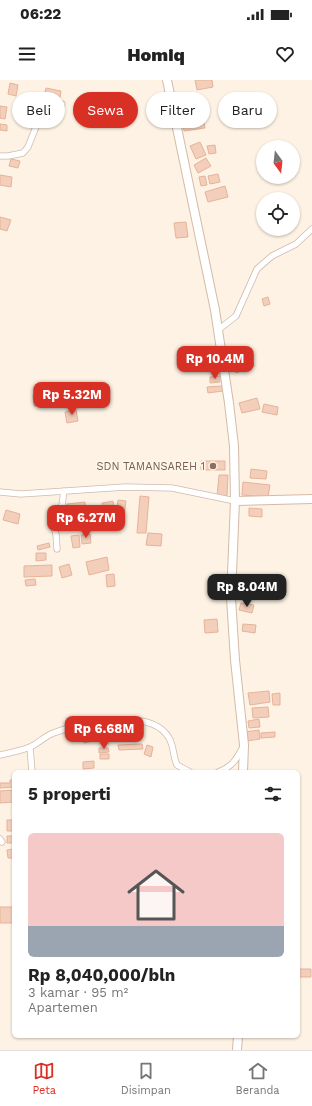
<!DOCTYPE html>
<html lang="id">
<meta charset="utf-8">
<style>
body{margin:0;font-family:"Work Sans",sans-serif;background:#f2f2f2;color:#222;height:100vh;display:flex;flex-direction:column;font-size:15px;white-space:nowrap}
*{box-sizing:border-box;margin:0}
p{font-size:13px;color:#767676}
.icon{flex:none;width:22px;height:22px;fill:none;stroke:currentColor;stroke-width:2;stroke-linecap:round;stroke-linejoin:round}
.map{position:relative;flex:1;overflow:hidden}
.drawer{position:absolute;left:12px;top:690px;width:288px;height:268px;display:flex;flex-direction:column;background:#fff;border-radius:6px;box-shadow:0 1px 3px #0004}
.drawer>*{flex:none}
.hud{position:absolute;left:12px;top:12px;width:288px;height:36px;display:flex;gap:8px}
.needle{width:26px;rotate:165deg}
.tools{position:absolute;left:256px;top:60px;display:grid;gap:8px}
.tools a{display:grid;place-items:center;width:44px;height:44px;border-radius:50%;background:#fff;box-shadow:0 1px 3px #0004;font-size:20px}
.price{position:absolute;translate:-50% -34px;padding:0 9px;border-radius:8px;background:#d93025;color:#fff;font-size:13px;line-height:26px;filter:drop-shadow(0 1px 2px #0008)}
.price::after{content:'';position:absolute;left:50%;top:24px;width:12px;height:9px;margin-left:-6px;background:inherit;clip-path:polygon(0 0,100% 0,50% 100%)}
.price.active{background:#222;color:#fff}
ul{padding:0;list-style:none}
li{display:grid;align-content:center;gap:8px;height:212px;padding:0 16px}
li span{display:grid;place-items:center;height:124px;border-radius:6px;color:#555}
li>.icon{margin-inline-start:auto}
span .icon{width:72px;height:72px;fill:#fffc;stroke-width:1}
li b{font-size:17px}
h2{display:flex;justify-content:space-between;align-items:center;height:48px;padding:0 16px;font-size:17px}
.pill{padding:0 14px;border-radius:18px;background:#fff;box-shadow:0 1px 3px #0004;font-size:14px;line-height:36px}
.pill.active{background:#d93025;color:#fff}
.status{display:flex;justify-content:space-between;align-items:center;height:28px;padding:0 20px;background:#fff;direction:ltr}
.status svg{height:11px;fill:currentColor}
header{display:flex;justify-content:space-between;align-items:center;height:52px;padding:0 16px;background:#fff;font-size:18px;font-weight:800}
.dock{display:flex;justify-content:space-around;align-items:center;height:56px;border-top:1px solid #e0e0e0;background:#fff;font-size:11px;color:#767676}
.dock a{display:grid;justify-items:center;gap:2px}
.dock .active{color:#d93025}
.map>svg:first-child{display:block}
.building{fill:#f3ceba;stroke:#e6b39a}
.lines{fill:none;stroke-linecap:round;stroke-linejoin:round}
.street-casing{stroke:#d1baac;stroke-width:7}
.secondary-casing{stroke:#d4baa9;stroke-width:10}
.street{stroke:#fff;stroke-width:5.5}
.secondary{stroke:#fff;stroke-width:8}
.education-dot{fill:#8d6e63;stroke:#fff6ea;stroke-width:1.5}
.labels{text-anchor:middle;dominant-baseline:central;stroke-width:3.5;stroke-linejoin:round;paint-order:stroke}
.education-label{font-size:11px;fill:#785e54;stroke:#fff6ea;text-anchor:end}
</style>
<div class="status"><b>06:22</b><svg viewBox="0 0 49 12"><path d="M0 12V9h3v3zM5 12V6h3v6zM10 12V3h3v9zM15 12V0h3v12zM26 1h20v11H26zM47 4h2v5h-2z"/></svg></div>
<header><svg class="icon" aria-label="menu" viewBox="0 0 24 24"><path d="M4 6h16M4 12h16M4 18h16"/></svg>Homiq<svg class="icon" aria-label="heart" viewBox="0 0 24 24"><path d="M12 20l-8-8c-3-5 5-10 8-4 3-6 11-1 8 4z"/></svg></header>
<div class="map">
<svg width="312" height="970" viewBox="0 0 312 970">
<rect width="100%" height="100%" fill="#fdf2e3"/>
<path class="building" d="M195,0H212L213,7L197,10Z
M10,3L18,5L16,16L8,14Z
M46,8L61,11L59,24L43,21Z
M0,26L7,27L5,39L0,38Z
M202,32L205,48L184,51L181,35Z
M0,44L7,45V51L0,50Z
M200,62L206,75L196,79L190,66Z
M215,65L216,73L209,74L207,66Z
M206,78L211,86L198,93L194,85Z
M11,79L20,81L18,88L9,86Z
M218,94L220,102L210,104L208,96Z
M0,95L12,97L11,107L0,105Z
M205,96L207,105L201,106L199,97Z
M225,106L228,117L208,122L205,112Z
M0,137L11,140L7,151L0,149Z
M186,142L188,157L176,158L174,143Z
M268,217L270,224L264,226L262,219Z
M251,277L254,286L236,293L232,283Z
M220,296V302L210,303V297Z
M222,306L223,311L208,313L207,307Z
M50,313L51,324L34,326L33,315Z
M52,313H57L58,325L53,326Z
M61,313H95V322L61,323Z
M257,318L260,329L242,333L239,323Z
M264,324L278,327L277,335L262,332Z
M76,330L78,341L67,343L65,332Z
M201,381H225V390H201Z
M251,389L267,391L266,399L250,398Z
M219,395H228L227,416H217Z
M243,402L270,405L268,417L242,415Z
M140,416L149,417L146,453H137Z
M118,420L126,421L124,435L116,434Z
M113,421L114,428L103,429L102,423Z
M85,422L86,437L69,439L67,424Z
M249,428L262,429V437L249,436Z
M6,430L20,434L18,444L3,440Z
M148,453L162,454L161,466L146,465Z
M90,454L91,463L82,464L81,455Z
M79,455L80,467L73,468L71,456Z
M49,463L50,467L38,470L37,466Z
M36,473H46V480L36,481Z
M107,477L109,490L89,495L86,482Z
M69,484L72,495L62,498L59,487Z
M52,485V496L24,497V486Z
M114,494L115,506L107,507L106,495Z
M35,499L36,505L26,506L25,500Z
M240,509L254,510L253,517L239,516Z
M241,523L254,525L252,533L239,530Z
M217,539L218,552L205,553L204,540Z
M243,544L256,545L255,553L242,551Z
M269,611L270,622L250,625L248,613Z
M280,613V625H273L272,614Z
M268,627L269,637L253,638L252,628Z
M259,639L260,647L249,648L248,641Z
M259,650L260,659L247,661L245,652Z
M275,652V657L261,658V653Z
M92,655L93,661L84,663L83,657Z
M142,664L143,669L119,670L118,665Z
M147,665L153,667L151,677L144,674Z
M99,668H108L109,672L99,673Z
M100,674H109V679H100Z
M94,681V688L83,689V682Z
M10,700H13L14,707L0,708V703H10Z
M14,710V722L0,723V711Z
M7,740H14V751H7Z
M7,756H14V763H7Z
M14,769V778H8L7,770Z
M0,827H14V843H0Z
M298,889H311V897H298Z"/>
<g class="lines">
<g class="street-casing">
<path id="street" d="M0,76H8L23,73L28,67L45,24L50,23L62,24
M218,250L236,236L257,189L272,176L296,164L312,149
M0,412L21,414L125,407L172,408L235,421
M57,469L56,454L51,437L62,425L64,411
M30,667L32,692
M0,675C10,673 20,671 30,667C37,664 43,658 51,654C78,643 151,626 169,658C174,666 173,677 177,685L190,692
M218,692C232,687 236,680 243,667
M0,759L2,762"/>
</g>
<g class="secondary-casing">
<path id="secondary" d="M167,0L215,230L229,323L234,366L235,421L231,518L235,580L244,665L243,692
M235,421L312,419
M237,970L238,956"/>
</g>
<use href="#street" class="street"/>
<use href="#secondary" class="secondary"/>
</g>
<circle class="education-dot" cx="213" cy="386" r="4"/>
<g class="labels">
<g class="education-label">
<text x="205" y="386">SDN TAMANSAREH 1</text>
</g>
</g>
</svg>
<div class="tools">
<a><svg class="needle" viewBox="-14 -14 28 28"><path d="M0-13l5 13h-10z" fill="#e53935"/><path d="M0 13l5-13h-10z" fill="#767676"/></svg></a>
<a><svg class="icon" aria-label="locate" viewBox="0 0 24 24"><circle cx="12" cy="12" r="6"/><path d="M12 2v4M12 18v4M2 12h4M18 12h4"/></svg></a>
</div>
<b class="price" style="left:215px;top:300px">Rp 10.4M</b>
<b class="price" style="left:72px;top:336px">Rp 5.32M</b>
<b class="price" style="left:86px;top:459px">Rp 6.27M</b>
<b class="price active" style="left:247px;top:528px">Rp 8.04M</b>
<b class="price" style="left:104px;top:670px">Rp 6.68M</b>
<div class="hud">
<a class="pill">Beli</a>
<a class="pill active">Sewa</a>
<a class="pill">Filter</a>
<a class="pill">Baru</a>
</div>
<section class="drawer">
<h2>5 properti<svg class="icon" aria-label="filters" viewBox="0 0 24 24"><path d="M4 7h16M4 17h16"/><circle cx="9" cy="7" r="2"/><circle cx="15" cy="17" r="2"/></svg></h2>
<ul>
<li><span style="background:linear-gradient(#f6c9c9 75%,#9aa5b1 0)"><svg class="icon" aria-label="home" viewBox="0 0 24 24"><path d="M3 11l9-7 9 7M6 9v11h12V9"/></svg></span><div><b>Rp 8,040,000/bln</b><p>3 kamar · 95 m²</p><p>Apartemen</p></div></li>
</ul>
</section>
</div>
<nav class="dock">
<a class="active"><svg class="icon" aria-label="map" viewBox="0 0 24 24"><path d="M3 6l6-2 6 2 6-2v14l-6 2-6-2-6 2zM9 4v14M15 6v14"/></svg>Peta</a>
<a><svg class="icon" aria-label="saved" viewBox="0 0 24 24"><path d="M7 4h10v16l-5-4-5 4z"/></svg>Disimpan</a>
<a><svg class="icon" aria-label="home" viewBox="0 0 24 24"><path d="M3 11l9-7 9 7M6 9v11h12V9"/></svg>Beranda</a>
</nav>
